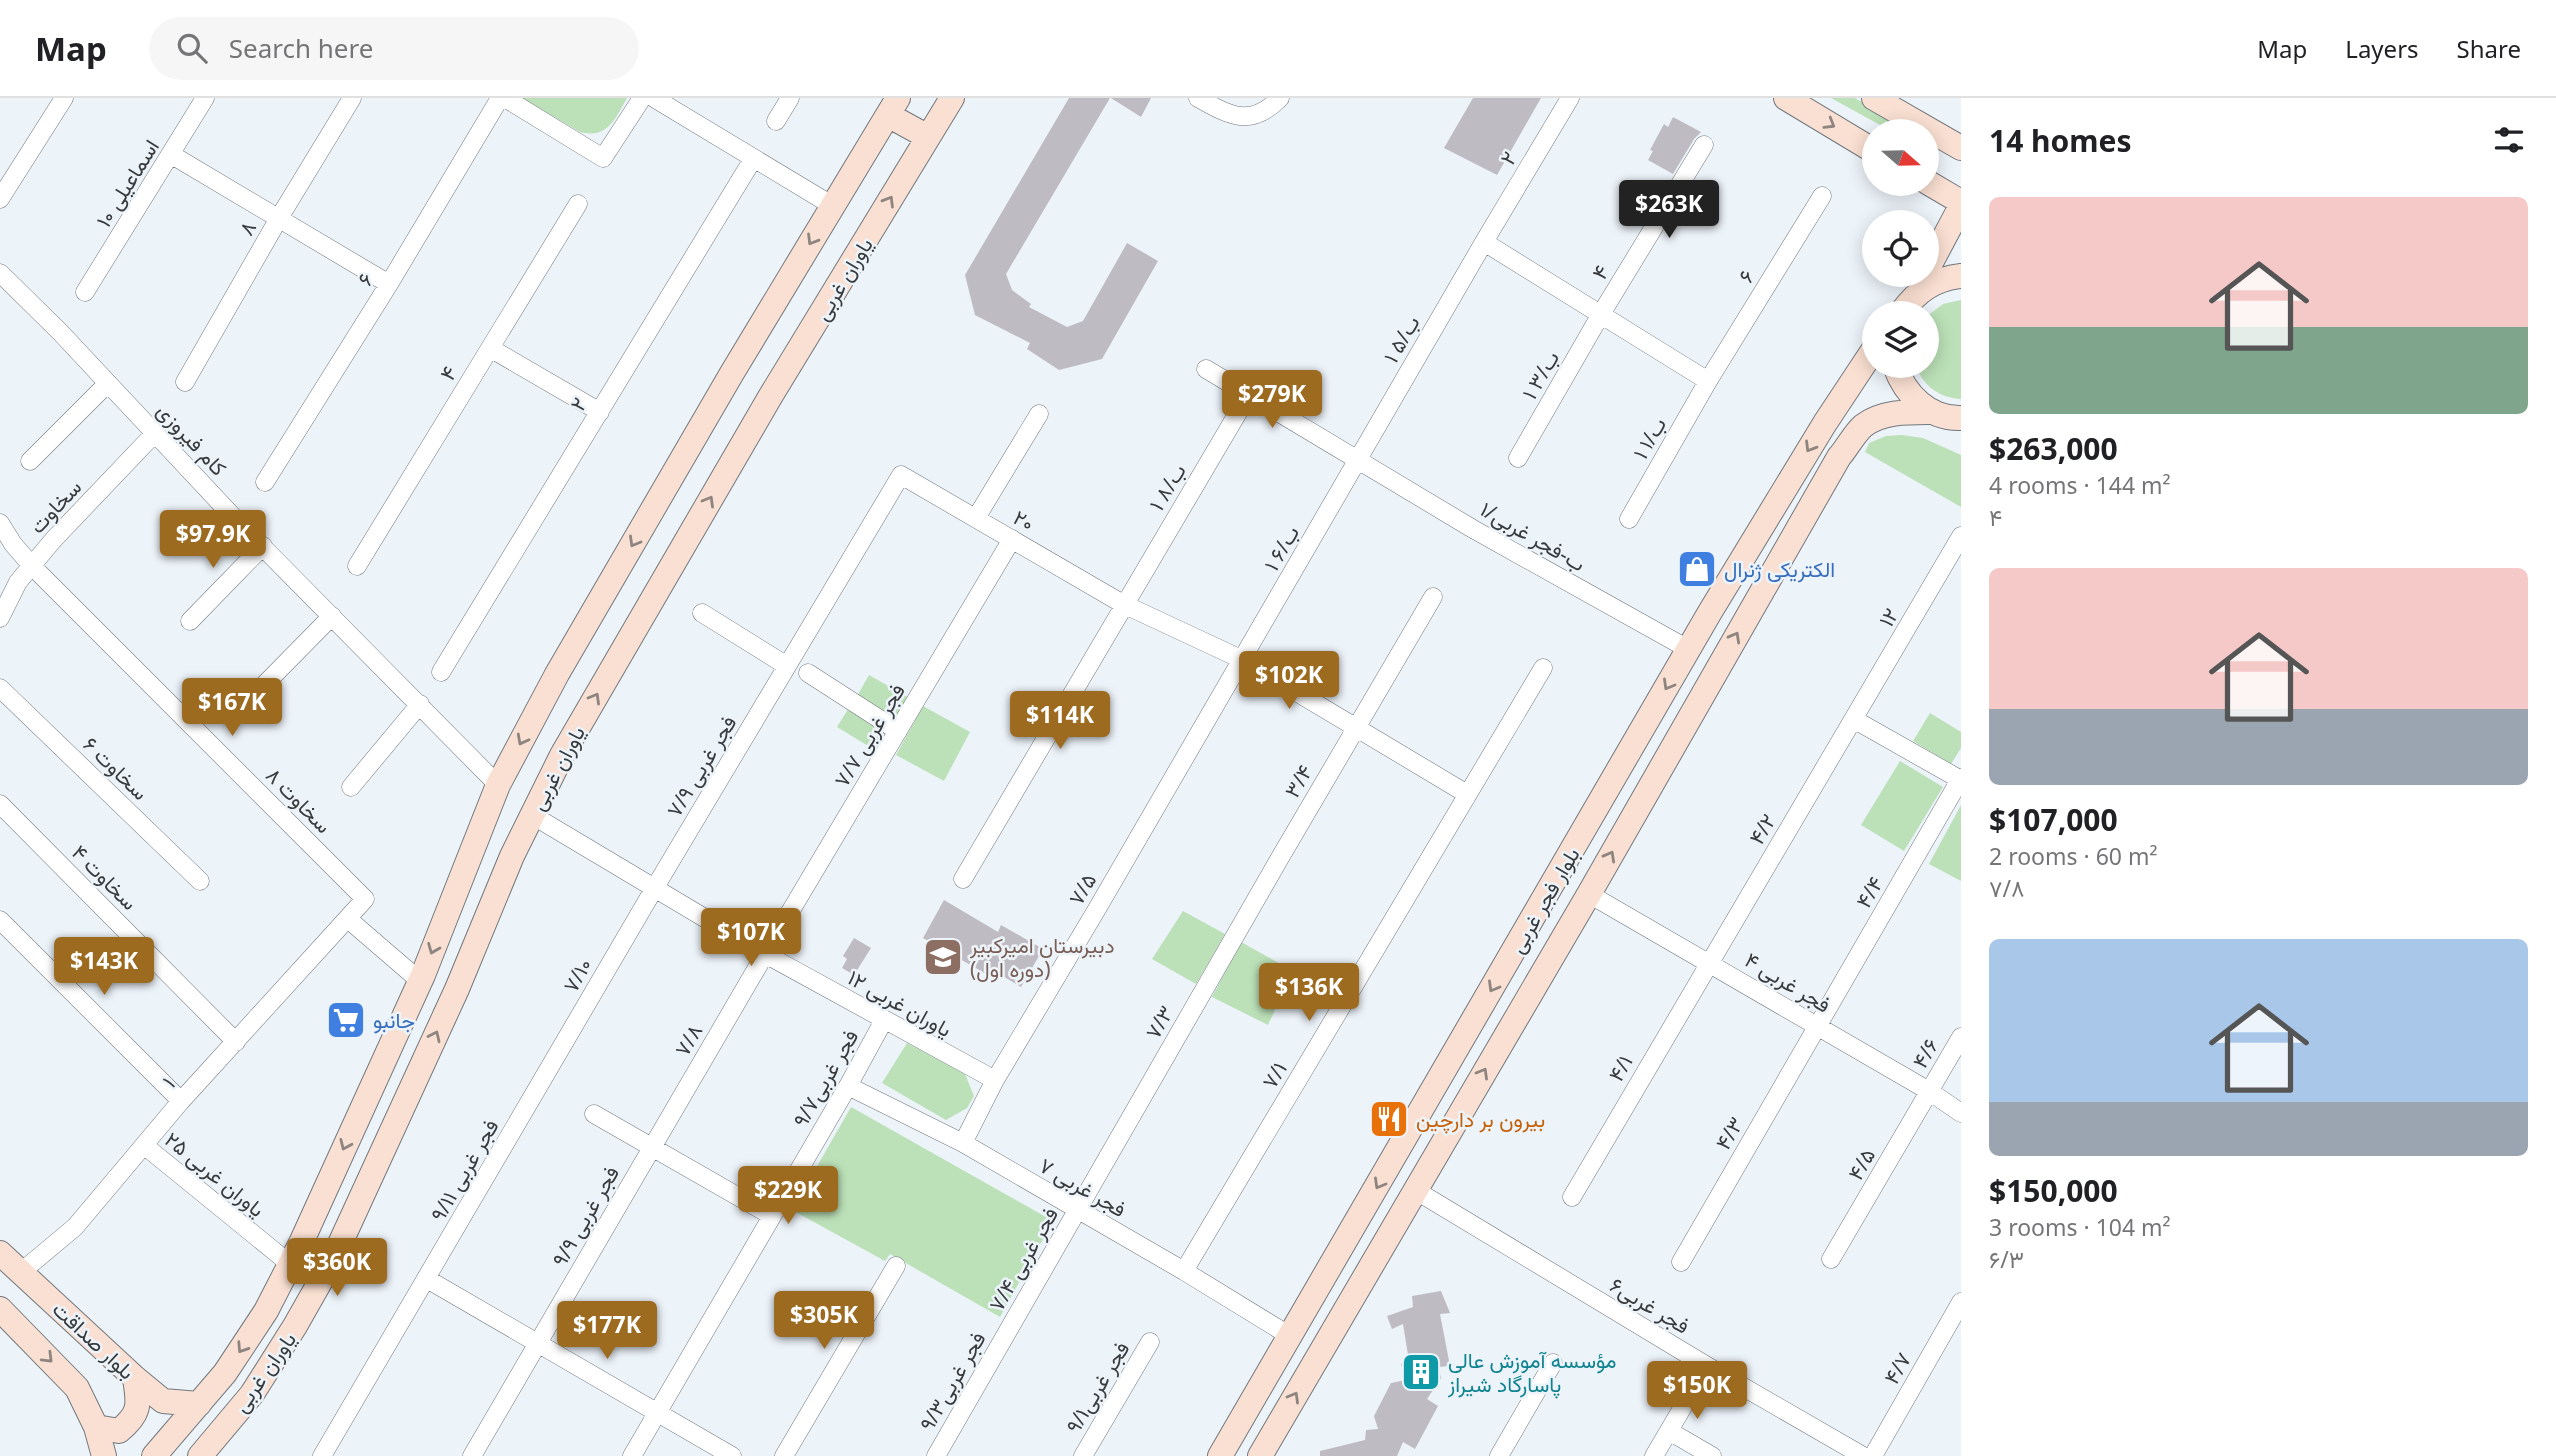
<!DOCTYPE html>
<meta charset="utf-8">
<style>
body{margin:0;font-family:"Noto Sans",Vazirmatn,sans-serif;background:#f6f6f6;color:#202124;height:100vh;display:flex;flex-direction:column;font-size:26px;white-space:nowrap}
*{box-sizing:border-box;margin:0}
p{font-size:23px;color:#757577}
.icon{flex:none;width:38px;height:38px;fill:none;stroke:currentColor;stroke-width:2;stroke-linecap:round;stroke-linejoin:round}
.map{position:relative;flex:1;overflow:hidden}
.details{display:flex;flex-direction:column;background:#fff;width:595px}
.details>*{flex:none}
.needle{width:46px;rotate:110deg}
.buttons{position:absolute;left:1862px;top:21px;display:grid;gap:14px}
.buttons a{display:grid;place-items:center;width:77px;height:77px;border-radius:50%;background:#fff;box-shadow:0 4px 18px #0003;font-size:35px}
.price{position:absolute;translate:-50% -60px;padding:0 16px;border-radius:7px;background:#9d6b1f;color:#fff;font-size:23px;line-height:46px;filter:drop-shadow(0 2px 4px #0008)}
.price::after{content:'';position:absolute;left:50%;top:42px;width:21px;height:16px;margin-left:-10px;background:inherit;clip-path:polygon(0 0,100% 0,50% 100%)}
.price.on{background:#222;color:#fff}
ul{padding:0;list-style:none}
li{display:grid;align-content:center;gap:14px;height:371px;padding:0 28px}
li span{display:grid;place-items:center;height:217px;border-radius:10px;color:#555}
li>.icon{margin-inline-start:auto}
span .icon{width:126px;height:126px;fill:#fffc;stroke-width:1}
li b{font-size:30px}
h2{display:flex;justify-content:space-between;align-items:center;height:84px;padding:0 28px;font-size:30px}
header{display:flex;align-items:center;gap:42px;box-sizing:border-box;height:98px;padding:0 35px;background:#fff;border-bottom:2px solid #e0e0e0}
header strong{font-size:33px}
nav{display:flex;gap:38px;margin-inline-start:auto;font-size:24px}
.search{width:490px;height:63px;background:#f6f6f6;display:flex;align-items:center;gap:18px;box-sizing:border-box;padding:0 24px;border-radius:38px;color:#757577;font-size:26px}
main{display:flex;flex:1;min-height:0}
.map>svg:first-child{display:block}
.green{fill:#bce1b8}
.building{fill:#bfbbc3}
.lines{fill:none;stroke-linecap:round;stroke-linejoin:round}
.minor-casing{stroke:#72787e;stroke-width:19}
.secondary-casing{stroke:#72787e;stroke-width:26}
.minor{stroke:#fff;stroke-width:18}
.secondary{stroke:#fae0d2;stroke-width:24}
.oneway{stroke:#8f8580}
.labels{text-anchor:middle;dominant-baseline:central;stroke-width:5;stroke-linejoin:round;paint-order:stroke}
.street-label{font-size:21px;fill:#383b3d;stroke:#ecf3f9}
.shop-label{font-size:21px;fill:#366cbe;stroke:#ecf3f9;text-anchor:start}
.education-label{font-size:21px;fill:#785e54;stroke:#ecf3f9;text-anchor:start}
.food-label{font-size:21px;fill:#c56008;stroke:#ecf3f9;text-anchor:start}
.culture-label{font-size:21px;fill:#0d838f;stroke:#ecf3f9;text-anchor:start}
</style>
<header>
<strong>Map</strong>
<div class="search"><svg class="icon" aria-label="search" viewBox="0 0 24 24"><circle cx="10" cy="10" r="6"/><path d="M15 15l6 6"/></svg>Search here</div>
<nav><a>Map</a><a>Layers</a><a>Share</a></nav>
</header>
<main>
<div class="map">
<svg width="1961" height="1358" viewBox="0 0 1961 1358">
<rect width="100%" height="100%" fill="#ecf3f9"/>
<path class="green" d="M522,0H627C615,21 608,41 580,34Z
M1831,0H1855L1913,33H1891Z
M1961,202V301C1940,300 1923,288 1916,268H1927V218L1943,206Z
M1902,337L1923,340L1961,357V409L1865,354L1869,345L1886,338Z
M869,577L909,600L896,623L856,600Z
M850,608L891,634L878,654L837,629Z
M923,608L970,634L944,683L896,657Z
M1930,615L1961,634V650L1951,666L1913,643Z
M1900,663L1943,689L1904,753L1861,727Z
M1961,707V783L1929,766Z
M1183,813L1225,836L1196,886L1152,861Z
M1241,844L1293,873L1268,927L1212,899Z
M907,945L965,976L974,998L967,1010L946,1022L882,985Z
M851,1009L1053,1123L1000,1219L890,1156L885,1163L792,1112Z"/>
<path class="building" d="M1069,0H1110L1006,176L1012,192L1031,206L1029,209L1067,229L1083,223L1127,145L1158,163L1102,261L1059,272L1027,251L1030,245L975,217L965,177Z
M1111,0H1151L1141,19Z
M1473,0H1541L1497,77L1444,50Z
M1673,19L1701,34L1694,41L1673,76L1648,62L1653,53L1650,52L1664,26L1668,29Z
M944,802L998,834L1001,827L1043,851L1021,889L991,871L988,877L923,840Z
M854,840L871,850L854,877L842,870L847,861L843,858Z
M1441,1193L1450,1215L1440,1216L1450,1268L1438,1269L1441,1280L1427,1301L1438,1308L1415,1351L1403,1344L1397,1358H1320V1353L1365,1342L1366,1332L1378,1331L1374,1318L1391,1285L1406,1282L1401,1266L1409,1263L1403,1226L1392,1231L1387,1218L1413,1209L1412,1198Z"/>
<g class="lines">
<g class="minor-casing">
<path id="minor" d="M505,0L603,60L642,0
M654,0L833,108
M1198,0C1230,18 1251,30 1280,0
M776,23L790,0
M172,57L389,186
M0,101L64,0
M1484,144L1708,283
M0,175L60,234L239,425L498,687
M85,194L205,0
M490,250L600,314
M1206,271L1473,431L1688,551
M185,284L279,120L352,0
M1518,360L1601,216L1704,47
M30,363L108,285
M265,384L389,186L500,0
M976,420L1039,316
M1629,421L1708,283L1822,98
M0,425L13,446L32,468L365,801L181,1003L75,1129L20,1175
M357,468L578,106
M702,515L787,568
M0,520L18,484L54,441L155,335
M190,523L263,448
M441,574L753,61
M808,575L898,633
M265,586L332,518
M0,590L200,783
M1855,622L1961,682
M351,689L420,606
M0,706L236,944
M532,717L765,856L995,982
M963,781L1249,296
M1589,796L1929,993L1961,1015
M348,821L420,883
M0,822L181,1003
M848,988L963,1045L1184,1173L1290,1238
M594,1016L772,1118
M963,1045L995,982L1097,811L1484,144L1570,0
M145,1048L290,1166
M1415,1092L1707,1268L1863,1358
M1572,1099C1700,878 1833,659 1961,438
M1831,1161L1961,939
M1681,1164L1961,680
M1184,1173L1543,570
M427,1181L732,1358
M1669,1333L1712,1358
M322,1358L654,791L901,377L1123,506L1243,562L1467,696
M472,1358L765,856L1012,441
M632,1358L848,988L884,922
M784,1358L896,1168
M936,1358L1281,758L1433,499
M1083,1358L1150,1244
M1499,1358L1553,1265
M1654,1358L1707,1268
M1873,1358L1961,1204"/>
</g>
<g class="secondary-casing">
<path id="secondary" d="M1786,0L1874,53
M1874,0L1961,50
M888,17L928,39
M1927,84L1961,104
M1927,172L1961,108
M1901,215C1917,193 1934,181 1961,178
M1895,268C1905,296 1928,321 1961,320
M0,1155L135,1280L163,1303L199,1306
M0,1211L77,1290L96,1329L104,1358
M96,1329L119,1333C141,1315 139,1307 135,1280
M154,1358L225,1275L266,1213L301,1145L423,877L498,687L557,576L732,275L898,0
M200,1358L252,1296L295,1228L333,1161L457,891L512,758L562,657L770,299L952,0
M1220,1358L1710,514L1825,325L1874,251
M1260,1358L1589,796L1839,359C1847,350 1854,336 1863,328C1882,313 1910,314 1933,314"/>
</g>
<use href="#minor" class="minor"/>
<use href="#secondary" class="secondary"/>
</g>
<defs><path id="oneway-chevron" d="M-2-3.5L2.5 0L-2 3.5" fill="none" stroke-width="1.6" stroke-linecap="round" stroke-linejoin="round" transform="scale(1.75)"/></defs>
<g class="oneway">
<use href="#oneway-chevron" transform="translate(1830 26) rotate(31)"/>
<use href="#oneway-chevron" transform="translate(889 103) rotate(-59)"/>
<use href="#oneway-chevron" transform="translate(812 142) rotate(121)"/>
<use href="#oneway-chevron" transform="translate(1810 349) rotate(121)"/>
<use href="#oneway-chevron" transform="translate(709 403) rotate(-60)"/>
<use href="#oneway-chevron" transform="translate(634 444) rotate(120)"/>
<use href="#oneway-chevron" transform="translate(1735 539) rotate(-61)"/>
<use href="#oneway-chevron" transform="translate(1668 587) rotate(120)"/>
<use href="#oneway-chevron" transform="translate(595 600) rotate(-60)"/>
<use href="#oneway-chevron" transform="translate(522 642) rotate(118)"/>
<use href="#oneway-chevron" transform="translate(1610 758) rotate(-61)"/>
<use href="#oneway-chevron" transform="translate(433 851) rotate(112)"/>
<use href="#oneway-chevron" transform="translate(1493 889) rotate(120)"/>
<use href="#oneway-chevron" transform="translate(435 938) rotate(-65)"/>
<use href="#oneway-chevron" transform="translate(1483 975) rotate(-60)"/>
<use href="#oneway-chevron" transform="translate(345 1047) rotate(114)"/>
<use href="#oneway-chevron" transform="translate(1379 1086) rotate(120)"/>
<use href="#oneway-chevron" transform="translate(242 1250) rotate(123)"/>
<use href="#oneway-chevron" transform="translate(48 1260) rotate(45)"/>
<use href="#oneway-chevron" transform="translate(1294 1299) rotate(-60)"/>
</g>
<defs>
<g id="shop-square" transform="scale(2.0125)"><rect x="-9" y="-9" width="18" height="18" rx="4" fill="#3f7fe0" stroke="#ecf3f9"/><path d="M-5-2.5h2.3a2.7 3.5 0 0 1 5.4 0H5L5.5 6h-11ZM-1.5-2.5h3a1.5 2.3 0 0 0-3 0Z" fill="#fff"/></g>
<g id="school-square" transform="scale(2.0125)"><rect x="-9" y="-9" width="18" height="18" rx="4" fill="#8d6e63" stroke="#ecf3f9"/><path d="M0-5L7-2L0 1L-7-2ZM-4 1L0 2.5L4 1V4Q0 6-4 4Z" fill="#fff"/></g>
<g id="supermarket-square" transform="scale(2.0125)"><rect x="-9" y="-9" width="18" height="18" rx="4" fill="#3f7fe0" stroke="#ecf3f9"/><path d="M-6-5.5h2.5l.6 2H6L4.5 2H-2.5L-4.4-4H-6ZM-1.5 3.2a1.3 1.3 0 1 0 .1 0ZM3 3.2a1.3 1.3 0 1 0 .1 0Z" fill="#fff"/></g>
<g id="restaurant-square" transform="scale(2.0125)"><rect x="-9" y="-9" width="18" height="18" rx="4" fill="#e8710a" stroke="#ecf3f9"/><path d="M-5-6h1v4h1v-4h1v4h1v-4h1v5L-1.5 .5V6h-2V.5L-5-1ZM5-6V6H3V1.5H1.5Q1.5-4 5-6Z" fill="#fff"/></g>
<g id="building-square" transform="scale(2.0125)"><rect x="-9" y="-9" width="18" height="18" rx="4" fill="#0f9aa8" stroke="#ecf3f9"/><path d="M-4-6H4V6H1V3H-1V6H-4ZM-2.5-4.3h1.7v1.8h-1.7ZM.8-4.3h1.7v1.8H.8ZM-2.5-1h1.7V.8h-1.7ZM.8-1h1.7V.8H.8Z" fill="#fff"/></g>
</defs>
<g fill-rule="evenodd">
<use href="#shop-square" x="1697" y="471"/>
<use href="#school-square" x="943" y="859"/>
<use href="#supermarket-square" x="346" y="922"/>
<use href="#restaurant-square" x="1389" y="1021"/>
<use href="#building-square" x="1421" y="1274"/>
</g>
<g class="labels">
<g class="street-label">
<text transform="translate(1508 60) rotate(-59)">۲</text>
<text transform="translate(127 85) rotate(-58)">اسماعیلی ۱۰</text>
<text transform="translate(247 130) rotate(-60)">۸</text>
<text transform="translate(1600 174) rotate(-59)">۴</text>
<text transform="translate(1746 178) rotate(-58)">۶</text>
<text transform="translate(365 181) rotate(-58)">۶</text>
<text transform="translate(843 181) rotate(-59)">یاوران غربی</text>
<text transform="translate(1401 241) rotate(-60)">۱ ب/۵</text>
<text transform="translate(448 275) rotate(-59)">۴</text>
<text transform="translate(1540 277) rotate(-60)">۱ ب/۳</text>
<text transform="translate(578 306) rotate(-59)">۲</text>
<text transform="translate(1649 340) rotate(-60)">۱ ب/۱</text>
<text transform="translate(192 341) rotate(47)">کام فیروزی</text>
<text transform="translate(1167 389) rotate(-59)">۱ ب/۸</text>
<text transform="translate(55 408) rotate(-47)">سخاوت</text>
<text transform="translate(1024 422) rotate(30)">۲۰</text>
<text transform="translate(1533 438) rotate(30)">۱/ب-فجر غربی</text>
<text transform="translate(1281 450) rotate(-60)">۱ ب/۶</text>
<text transform="translate(1888 519) rotate(-60)">۱۲</text>
<text transform="translate(869 637) rotate(-59)">۷/۷ فجر غربی</text>
<text transform="translate(701 668) rotate(-59)">۷/۹ فجر غربی</text>
<text transform="translate(116 670) rotate(44)">سخاوت ۶</text>
<text transform="translate(557 670) rotate(-62)">یاوران غربی</text>
<text transform="translate(1298 683) rotate(-60)">۳/۴</text>
<text transform="translate(299 702) rotate(45)">سخاوت ۸</text>
<text transform="translate(1762 731) rotate(-59)">۴/۲</text>
<text transform="translate(105 779) rotate(45)">سخاوت ۴</text>
<text transform="translate(1082 791) rotate(-59)">۷/۵</text>
<text transform="translate(1869 794) rotate(-60)">۴/۴</text>
<text transform="translate(1544 802) rotate(-60)">بلوار فجر غربی</text>
<text transform="translate(577 877) rotate(-60)">۷/۱۰</text>
<text transform="translate(1788 884) rotate(31)">۴ فجر غربی</text>
<text transform="translate(900 905) rotate(29)">۱۲ یاوران غربی</text>
<text transform="translate(1159 924) rotate(-60)">۷/۳</text>
<text transform="translate(688 942) rotate(-60)">۷/۸</text>
<text transform="translate(1925 955) rotate(-60)">۴/۶</text>
<text transform="translate(1620 970) rotate(-60)">۴/۱</text>
<text transform="translate(1274 977) rotate(-59)">۷/۱</text>
<text transform="translate(825 980) rotate(-60)">فجر غربی۹/۷</text>
<text transform="translate(168 984) rotate(-48)">۱</text>
<text transform="translate(1729 1035) rotate(-60)">۴/۳</text>
<text transform="translate(1861 1066) rotate(-60)">۴/۵</text>
<text transform="translate(464 1072) rotate(-60)">۹/۱۱ فجر غربی</text>
<text transform="translate(215 1076) rotate(39)">یاوران غربی ۲۵</text>
<text transform="translate(1083 1089) rotate(30)">۷ فجر غربی</text>
<text transform="translate(585 1118) rotate(-60)">۹/۹ فجر غربی</text>
<text transform="translate(1023 1161) rotate(-60)">۷/۴ فجر غربی</text>
<text transform="translate(1650 1207) rotate(31)">فجر غربی۶</text>
<text transform="translate(94 1242) rotate(43)">بلوار صداقت</text>
<text transform="translate(1897 1270) rotate(-60)">۴/۷</text>
<text transform="translate(264 1274) rotate(-55)">یاوران غربی</text>
<text transform="translate(952 1283) rotate(-60)">فجر غربی۹/۳</text>
<text transform="translate(1097 1289) rotate(-59)">فجر غربی۹/۱</text>
</g>
<g class="shop-label">
<text x="1724" y="471">الکتریکی ژنرال</text>
<text x="373" y="922">جانبو</text>
</g>
<g class="education-label">
<text x="970" y="847">دبیرستان امیرکبیر<tspan x="970" dy="24">(دوره اول)</tspan></text>
</g>
<g class="food-label">
<text x="1416" y="1021">بیرون بر دارچین</text>
</g>
<g class="culture-label">
<text x="1448" y="1262">مؤسسه آموزش عالی<tspan x="1448" dy="24">پاسارگاد شیراز</tspan></text>
</g>
</g>
</svg>
<div class="buttons">
<a><svg class="needle" viewBox="-14 -14 28 28"><path d="M0-13l5 13h-10z" fill="#e53935"/><path d="M0 13l5-13h-10z" fill="#757577"/></svg></a>
<a><svg class="icon" aria-label="locate" viewBox="0 0 24 24"><circle cx="12" cy="12" r="6"/><path d="M12 2v4M12 18v4M2 12h4M18 12h4"/></svg></a>
<a><svg class="icon" aria-label="layers" viewBox="0 0 24 24"><path d="M12 4l9 5-9 5-9-5zM3 14l9 5 9-5"/></svg></a>
</div>
<b class="price on" style="left:1669px;top:142px">$263K</b>
<b class="price" style="left:1272px;top:332px">$279K</b>
<b class="price" style="left:213px;top:472px">$97.9K</b>
<b class="price" style="left:1289px;top:613px">$102K</b>
<b class="price" style="left:232px;top:640px">$167K</b>
<b class="price" style="left:1060px;top:653px">$114K</b>
<b class="price" style="left:751px;top:870px">$107K</b>
<b class="price" style="left:104px;top:899px">$143K</b>
<b class="price" style="left:1309px;top:925px">$136K</b>
<b class="price" style="left:788px;top:1128px">$229K</b>
<b class="price" style="left:337px;top:1200px">$360K</b>
<b class="price" style="left:824px;top:1253px">$305K</b>
<b class="price" style="left:607px;top:1263px">$177K</b>
<b class="price" style="left:1697px;top:1323px">$150K</b>
</div>
<section class="details">
<h2>14 homes<svg class="icon" aria-label="filters" viewBox="0 0 24 24"><path d="M4 7h16M4 17h16"/><circle cx="9" cy="7" r="2"/><circle cx="15" cy="17" r="2"/></svg></h2>
<ul>
<li><span style="background:linear-gradient(#f6c9c9 60%,#7fa58c 0)"><svg class="icon" aria-label="home" viewBox="0 0 24 24"><path d="M3 11l9-7 9 7M6 9v11h12V9"/></svg></span><div><b>$263,000</b><p>4 rooms · 144 m²</p><p>۴</p></div></li>
<li><span style="background:linear-gradient(#f6c9c9 65%,#9aa5b1 0)"><svg class="icon" aria-label="home" viewBox="0 0 24 24"><path d="M3 11l9-7 9 7M6 9v11h12V9"/></svg></span><div><b>$107,000</b><p>2 rooms · 60 m²</p><p>۷/۸</p></div></li>
<li><span style="background:linear-gradient(#a9c7e8 75%,#9aa5b1 0)"><svg class="icon" aria-label="home" viewBox="0 0 24 24"><path d="M3 11l9-7 9 7M6 9v11h12V9"/></svg></span><div><b>$150,000</b><p>3 rooms · 104 m²</p><p>۶/۳</p></div></li>
</ul>
</section>
</main>
